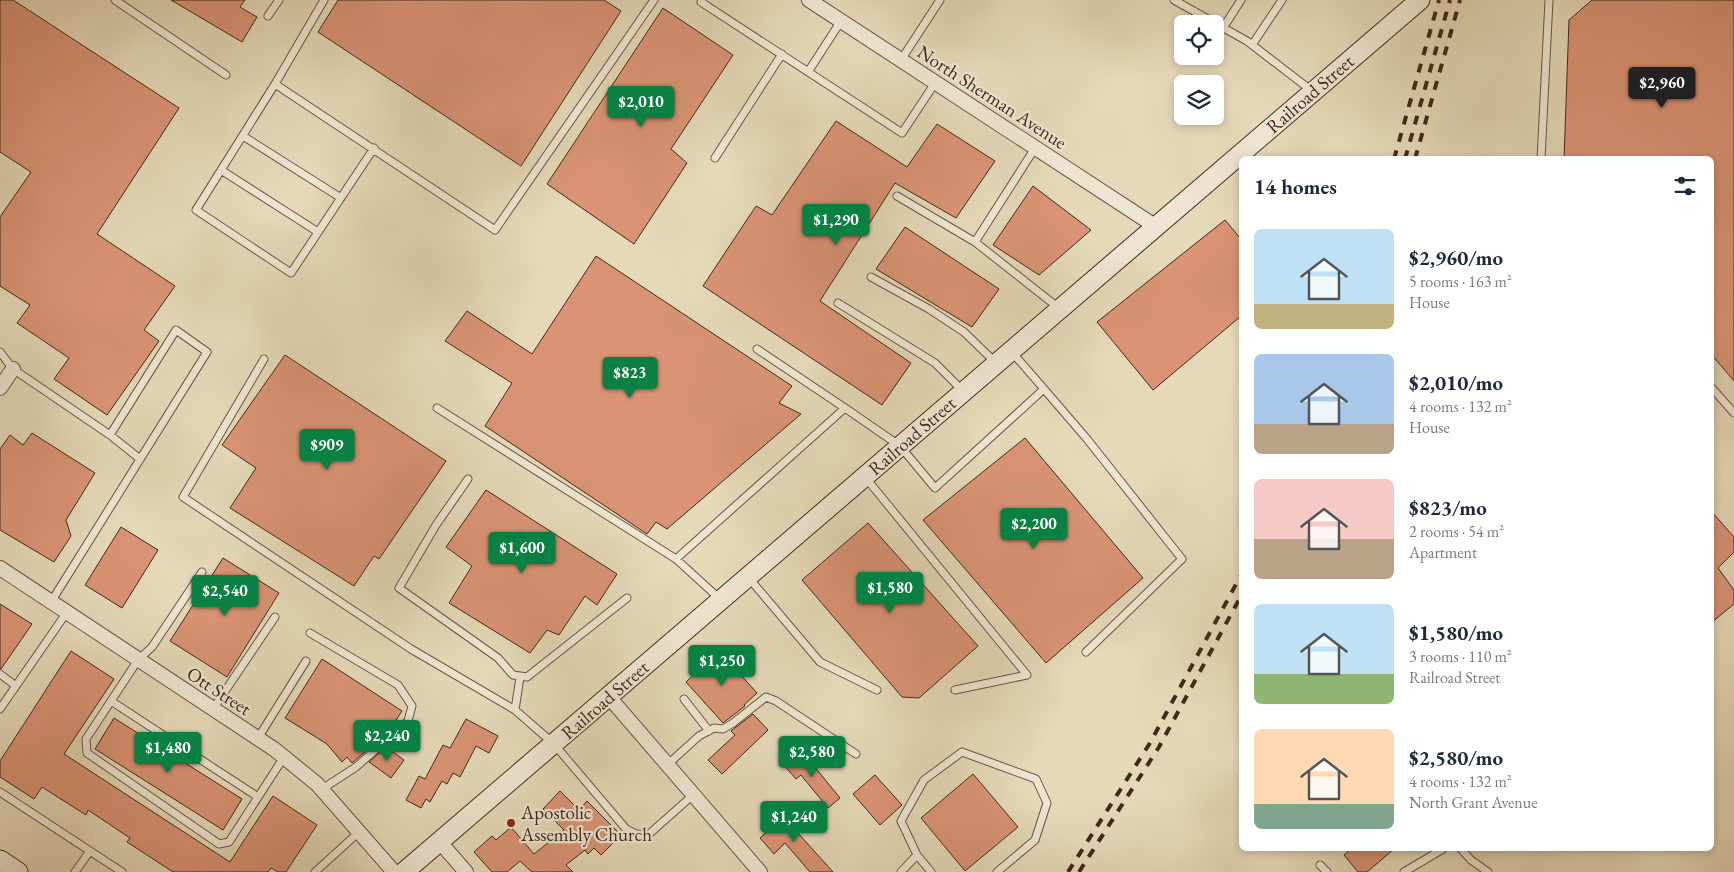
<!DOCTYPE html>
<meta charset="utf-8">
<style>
body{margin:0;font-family:"EB Garamond",serif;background:#f2f2f3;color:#1f2937;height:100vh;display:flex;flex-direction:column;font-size:19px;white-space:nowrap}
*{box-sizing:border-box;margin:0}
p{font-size:16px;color:#747a83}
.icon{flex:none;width:28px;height:28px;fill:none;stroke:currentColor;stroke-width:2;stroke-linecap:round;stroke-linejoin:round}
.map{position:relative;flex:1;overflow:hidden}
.details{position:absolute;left:1239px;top:156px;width:475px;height:695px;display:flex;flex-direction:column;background:#fff;border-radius:8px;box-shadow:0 2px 8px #0003}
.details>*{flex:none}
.controls{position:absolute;left:1174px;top:15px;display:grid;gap:10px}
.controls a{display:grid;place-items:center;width:50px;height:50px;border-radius:8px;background:#fff;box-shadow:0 2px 8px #0003;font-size:25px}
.price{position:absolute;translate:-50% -42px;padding:0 11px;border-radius:5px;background:#0b8043;color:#fff;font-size:16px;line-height:32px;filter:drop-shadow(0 1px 2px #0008)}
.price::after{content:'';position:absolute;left:50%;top:30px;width:15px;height:11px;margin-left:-8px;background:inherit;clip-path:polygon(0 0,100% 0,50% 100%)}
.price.active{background:#222;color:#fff}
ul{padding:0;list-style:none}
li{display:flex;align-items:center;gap:15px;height:125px;padding:0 15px}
li span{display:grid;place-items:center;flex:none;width:140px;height:100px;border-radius:8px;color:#555}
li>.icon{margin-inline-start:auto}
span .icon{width:60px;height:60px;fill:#fffc;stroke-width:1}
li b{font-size:21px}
h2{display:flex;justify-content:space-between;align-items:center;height:60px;padding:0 15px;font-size:21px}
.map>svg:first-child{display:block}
.building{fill:#da9475;stroke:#43271c}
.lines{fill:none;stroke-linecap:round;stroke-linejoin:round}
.service-casing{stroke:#6c5443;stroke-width:9}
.minor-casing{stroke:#6c5443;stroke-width:16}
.secondary-casing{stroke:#43271c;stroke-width:21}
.service{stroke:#eee6d2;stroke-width:7}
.minor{stroke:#eee6d2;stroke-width:14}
.secondary{stroke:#eee6d2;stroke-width:19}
.rail{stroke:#43271c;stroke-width:4;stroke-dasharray:9 9;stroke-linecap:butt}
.poi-dot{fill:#8f2418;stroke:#eee6d2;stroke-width:2}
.labels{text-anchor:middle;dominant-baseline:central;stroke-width:4.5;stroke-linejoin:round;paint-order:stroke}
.street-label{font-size:19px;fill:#43271c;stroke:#eee6d2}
.poi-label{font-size:19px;fill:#43271c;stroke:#eee6d2;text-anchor:start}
</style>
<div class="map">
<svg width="1734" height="872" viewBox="0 0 1734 872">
<rect width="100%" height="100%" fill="#e5d9b9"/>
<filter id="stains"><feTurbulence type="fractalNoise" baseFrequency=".004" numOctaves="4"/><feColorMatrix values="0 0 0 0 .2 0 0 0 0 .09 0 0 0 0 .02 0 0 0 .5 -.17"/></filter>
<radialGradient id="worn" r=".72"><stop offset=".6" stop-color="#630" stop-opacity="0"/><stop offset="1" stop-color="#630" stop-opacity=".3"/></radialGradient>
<path class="building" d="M0,0H13L179,108L97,234L175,286L144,330L159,341L107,415L54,379L69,358L17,323L30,305L0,286V217L31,172L0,152Z
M171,0H245L240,7L257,17L242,42Z
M338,0H604L621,11L521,166L318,32Z
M1592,0H1734V381L1711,354V159H1564L1569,20Z
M663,8L733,55L671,149L687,163L634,244L547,184Z
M836,121L907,167L937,124L995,161L956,218L895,183L820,301L911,363L882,405L703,286L756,206L772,215Z
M1033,186L1091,230L1039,275L993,245Z
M1225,220L1241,239V316L1153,390L1097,322Z
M905,227L999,289L972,327L876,269Z
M596,256L792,386L779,403L801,414L667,529L656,522L647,534L485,426L512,383L445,341L467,311L532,354Z
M285,355L446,461L379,559L374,556L354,586L230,508L256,468L222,445Z
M32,433L95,473L66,520L71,536L54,562L0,530V449L10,435L23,445Z
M1025,438L1143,578L1046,663L923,520Z
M486,490L617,574L597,605L585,596L559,635L547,630L530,653L449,603L472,566L446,547Z
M1711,511L1734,537V552L1718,568L1734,590V604L1711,623Z
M868,523L978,646L919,698L902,697L802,580Z
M121,527L158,550L122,608L85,585Z
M223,558L279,593L227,677L170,641Z
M0,604L32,624L1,669H0Z
M71,651L114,679L64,754L230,862L273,796L317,825L286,872H278L271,868L268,872H173L127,842L130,838L88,810L86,815L42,787L34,799L0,777V761Z
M719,651L757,693L744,705L745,706L723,723L686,682Z
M322,659L402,711L389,731L352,763L347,757L342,762L327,744L285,718Z
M753,714L768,730L722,774L708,760L735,735L731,731Z
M114,718L242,799L223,830L95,749Z
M466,719L498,736L489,753L476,746L460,777L453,773L447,784L442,781L430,802L426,799L421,808L406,800L419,776L425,779L443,745L450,748Z
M386,747L404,760L391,778L369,762Z
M801,750L840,798L828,808L801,775L796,779L784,765Z
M973,774L1018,827L965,871L921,818Z
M875,775L902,805L880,825L853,794Z
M560,791L579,810L587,801L621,835L601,855L594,848L588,854L585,850L566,865L573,872H532L520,861L507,872H492L474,852L492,836L496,840L511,827L534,854L564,830L543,809Z
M790,811L804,826L797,832L833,872H810L785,843L774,854L760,838Z
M1351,849H1394L1367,872H1358L1344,855Z"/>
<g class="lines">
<g class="service-casing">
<path id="service" d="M115,0L226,75
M324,0L275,84L495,230L654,0
M702,0L701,2L902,133L935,83
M1174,0L1247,41L1312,91
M268,16L279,0
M1223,28L1241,0
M1252,45L1282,0
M901,60L940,0
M808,72L841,21
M275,84L196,210L291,273L374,148
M243,136L341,198
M1035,148L975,242L1060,309
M715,158L782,54
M1541,159L1549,0
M221,170L318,232
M897,196L975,242
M871,277L929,309L964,332L996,363
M838,303L935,363L963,391
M757,349L845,408
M0,352L13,369L110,435L176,330L207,352L51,602
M264,359L183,497L411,649L515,710L554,744L626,829L636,834L648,835L693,795
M1711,387L1734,413
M1044,389L1087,439L1182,559L1086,652
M437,408L676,559L721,600
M110,435L140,459
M865,477L1027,675L955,690
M468,479L436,525L399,588L498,658L513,675L527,677L627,598
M676,559L845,408L900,446L935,488L1044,389L1011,351
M748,577L820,662L877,690
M310,633L398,685L412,706L408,721L390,737L356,767L322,789
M0,674L16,686
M684,699L709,731
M111,701L138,660L152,647L202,572
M0,709L67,612
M213,709L275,617
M515,710L520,677
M258,738L306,661
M667,765L699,736L714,728L723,729L733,723L766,697L776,701L856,754
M0,792L122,872
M258,797L111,701L86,739L87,753L219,844L229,842L284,757
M1461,849L1471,860L1488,872
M1320,865L1327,872
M75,872L90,851
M315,872L359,832
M901,872L917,855
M931,872L917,855L901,821L924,780L962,752L1036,779L1047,803L1035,840L997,872
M1404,872L1443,849"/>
</g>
<g class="minor-casing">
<path id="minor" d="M809,0L1155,226
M0,388L13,369
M0,568L274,749L317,784L394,872
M609,697L760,872
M439,841L466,872"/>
</g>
<g class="secondary-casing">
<path id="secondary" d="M0,860L18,872
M404,872L1420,0"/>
</g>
<use href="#service" class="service"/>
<use href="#minor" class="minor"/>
<use href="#secondary" class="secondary"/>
<path class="rail" d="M1394,159L1439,0
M1405,159L1450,0
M1415,159L1460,0
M1068,872L1150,743L1241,575
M1079,872L1159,747L1241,596"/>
</g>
<circle class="poi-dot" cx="511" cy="823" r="5"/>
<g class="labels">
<g class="street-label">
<text transform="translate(1310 94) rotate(-41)">Railroad Street</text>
<text transform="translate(992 97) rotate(33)">North Sherman Avenue</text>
<text transform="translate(912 436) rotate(-41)">Railroad Street</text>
<text transform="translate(219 691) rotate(33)">Ott Street</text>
<text transform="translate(605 700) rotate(-41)">Railroad Street</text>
</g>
<g class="poi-label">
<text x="521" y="812">Apostolic<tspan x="521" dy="22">Assembly Church</tspan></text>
</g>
</g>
<rect width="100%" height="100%" filter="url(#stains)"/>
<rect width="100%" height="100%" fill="url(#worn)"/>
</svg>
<div class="controls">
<a><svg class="icon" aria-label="locate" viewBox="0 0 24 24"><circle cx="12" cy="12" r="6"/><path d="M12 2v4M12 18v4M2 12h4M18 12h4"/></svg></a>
<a><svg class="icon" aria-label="layers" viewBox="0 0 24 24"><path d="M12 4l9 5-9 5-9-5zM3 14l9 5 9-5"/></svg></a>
</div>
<b class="price active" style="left:1662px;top:109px">$2,960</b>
<b class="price" style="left:641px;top:128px">$2,010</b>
<b class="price" style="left:836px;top:246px">$1,290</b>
<b class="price" style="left:630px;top:399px">$823</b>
<b class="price" style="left:327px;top:471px">$909</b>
<b class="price" style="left:1034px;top:550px">$2,200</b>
<b class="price" style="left:522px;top:574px">$1,600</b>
<b class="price" style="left:890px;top:614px">$1,580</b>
<b class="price" style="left:225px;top:617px">$2,540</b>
<b class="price" style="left:722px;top:687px">$1,250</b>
<b class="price" style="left:387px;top:762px">$2,240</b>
<b class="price" style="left:168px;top:774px">$1,480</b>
<b class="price" style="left:812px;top:778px">$2,580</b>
<b class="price" style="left:794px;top:843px">$1,240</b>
<section class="details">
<h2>14 homes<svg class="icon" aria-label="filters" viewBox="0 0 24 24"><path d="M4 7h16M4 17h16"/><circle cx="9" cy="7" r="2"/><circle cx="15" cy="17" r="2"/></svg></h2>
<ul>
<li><span style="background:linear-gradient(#bfe0f5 75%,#c2b280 0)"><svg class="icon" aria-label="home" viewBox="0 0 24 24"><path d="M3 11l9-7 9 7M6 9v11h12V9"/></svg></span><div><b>$2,960/mo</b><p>5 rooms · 163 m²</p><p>House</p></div></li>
<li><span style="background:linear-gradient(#a9c7e8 70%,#b9a48a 0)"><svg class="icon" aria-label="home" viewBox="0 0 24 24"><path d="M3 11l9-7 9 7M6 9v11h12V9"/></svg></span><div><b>$2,010/mo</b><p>4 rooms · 132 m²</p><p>House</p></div></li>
<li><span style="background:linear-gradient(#f6c9c9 60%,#b9a48a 0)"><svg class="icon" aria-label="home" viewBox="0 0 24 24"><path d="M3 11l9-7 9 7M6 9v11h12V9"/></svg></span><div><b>$823/mo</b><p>2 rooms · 54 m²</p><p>Apartment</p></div></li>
<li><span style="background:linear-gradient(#bfe0f5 70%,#8fb573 0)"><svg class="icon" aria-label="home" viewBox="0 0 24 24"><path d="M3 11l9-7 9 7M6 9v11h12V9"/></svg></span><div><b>$1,580/mo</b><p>3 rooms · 110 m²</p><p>Railroad Street</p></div></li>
<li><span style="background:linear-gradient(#ffd9b3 75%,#7fa58c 0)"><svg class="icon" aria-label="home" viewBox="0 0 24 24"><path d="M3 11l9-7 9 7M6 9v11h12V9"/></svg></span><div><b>$2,580/mo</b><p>4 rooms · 132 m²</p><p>North Grant Avenue</p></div></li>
</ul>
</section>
</div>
